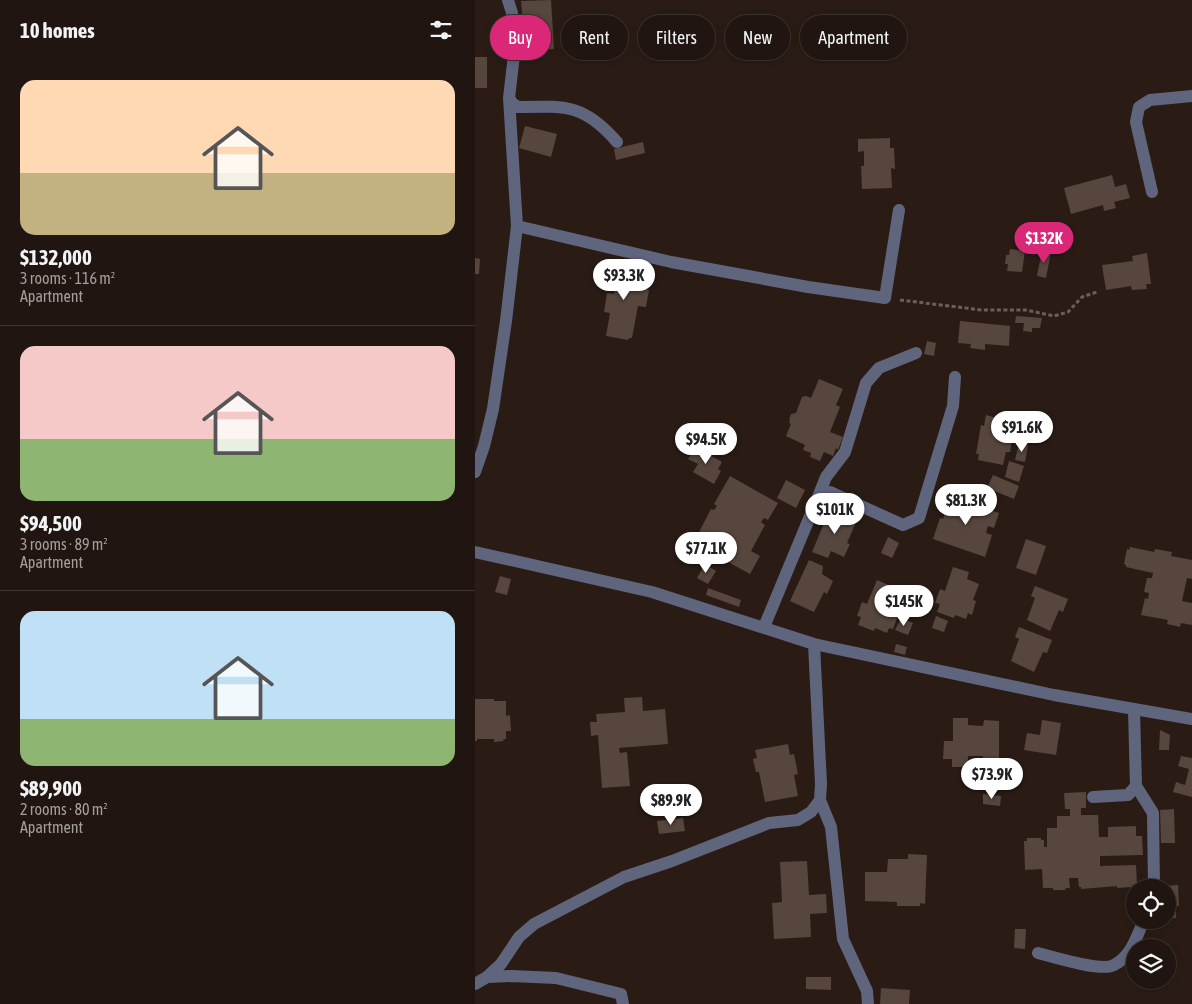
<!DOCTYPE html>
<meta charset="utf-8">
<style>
body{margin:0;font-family:"Asap Condensed",sans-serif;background:#2d221e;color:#f1f3f6;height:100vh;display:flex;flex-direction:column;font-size:19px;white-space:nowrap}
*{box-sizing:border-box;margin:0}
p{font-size:16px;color:#a29f9f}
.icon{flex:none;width:28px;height:28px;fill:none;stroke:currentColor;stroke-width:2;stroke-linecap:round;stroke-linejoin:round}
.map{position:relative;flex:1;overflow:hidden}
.panel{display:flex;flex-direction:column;background:#201510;width:475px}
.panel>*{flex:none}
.top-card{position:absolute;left:15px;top:15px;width:475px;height:45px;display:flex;gap:10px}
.controls{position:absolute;left:651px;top:879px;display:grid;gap:10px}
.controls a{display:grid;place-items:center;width:50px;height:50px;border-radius:50%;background:#201510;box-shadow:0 2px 8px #0003,0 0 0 1px #3d3430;font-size:25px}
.price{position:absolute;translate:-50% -42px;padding:0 11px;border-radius:18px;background:#fff;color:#222;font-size:16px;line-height:32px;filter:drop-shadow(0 1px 2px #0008)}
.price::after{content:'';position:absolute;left:50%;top:30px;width:15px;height:11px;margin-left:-8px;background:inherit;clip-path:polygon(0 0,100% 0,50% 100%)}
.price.on{background:#db2777;color:#fff}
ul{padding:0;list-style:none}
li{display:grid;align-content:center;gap:10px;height:265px;padding:0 20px}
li+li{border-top:1px solid #3d3430}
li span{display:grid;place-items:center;height:155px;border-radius:15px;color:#555}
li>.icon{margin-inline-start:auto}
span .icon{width:90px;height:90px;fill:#fffc;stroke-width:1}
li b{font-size:21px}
h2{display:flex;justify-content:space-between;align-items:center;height:60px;padding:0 20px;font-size:21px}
.chip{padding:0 18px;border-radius:22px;background:#201510;box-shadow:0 2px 8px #0003,0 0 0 1px #3d3430;font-size:18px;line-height:45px}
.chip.on{background:#db2777;color:#fff}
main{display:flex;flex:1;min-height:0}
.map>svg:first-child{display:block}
.building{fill:#56463d}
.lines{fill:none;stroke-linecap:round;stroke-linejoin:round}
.path{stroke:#6c5f59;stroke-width:3;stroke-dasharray:4 2.5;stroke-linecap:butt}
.minor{stroke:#60657e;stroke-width:12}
</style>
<main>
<section class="panel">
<h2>10 homes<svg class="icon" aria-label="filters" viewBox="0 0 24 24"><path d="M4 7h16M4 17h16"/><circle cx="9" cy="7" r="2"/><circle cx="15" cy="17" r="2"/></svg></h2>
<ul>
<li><span style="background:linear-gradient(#ffd9b3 60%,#c2b280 0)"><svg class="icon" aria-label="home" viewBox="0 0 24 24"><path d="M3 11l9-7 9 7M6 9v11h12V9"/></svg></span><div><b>$132,000</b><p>3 rooms · 116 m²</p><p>Apartment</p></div></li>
<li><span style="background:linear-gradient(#f6c9c9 60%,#8fb573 0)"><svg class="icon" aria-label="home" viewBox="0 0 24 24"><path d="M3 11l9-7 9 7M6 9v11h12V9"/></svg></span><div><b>$94,500</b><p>3 rooms · 89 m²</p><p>Apartment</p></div></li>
<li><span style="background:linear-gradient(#bfe0f5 70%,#8fb573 0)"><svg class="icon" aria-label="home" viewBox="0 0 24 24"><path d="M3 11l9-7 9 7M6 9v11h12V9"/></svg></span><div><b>$89,900</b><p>2 rooms · 80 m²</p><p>Apartment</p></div></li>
</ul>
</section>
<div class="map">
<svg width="717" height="1004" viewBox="0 0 717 1004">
<rect width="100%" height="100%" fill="#2a1c15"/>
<path class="building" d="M76,0L79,49L50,51L46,1Z
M0,57H12V88H0Z
M50,126L82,134L76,157L44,148Z
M415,138V148H419L420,169L416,168L417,188L387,189L386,166H389V151L383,152V139Z
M168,142L170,153L141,160L139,149Z
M637,175L640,187L651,184L655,198L639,202L641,208L629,211L628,205L596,214L589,188Z
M535,249L550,251L547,272L532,271L533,264H530L531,255H534Z
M567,250L576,252L571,278L562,276Z
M672,253L676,284H671L672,289L657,290L656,286L631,290L627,265L658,261L657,256Z
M0,258L5,259L4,274H0Z
M137,263L161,267L159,274L169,276L167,288L174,290L171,307L163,306L157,338H154L153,340L131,336L135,313L129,312L132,293L139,294L140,285L133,284Z
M541,316L567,318L565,328H557V332L548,331L549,323H540Z
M485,321L535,326L534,346L510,344V350L495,348L496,344L483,343Z
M452,341L461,343L459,356L449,354Z
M344,379L368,389L361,405L365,407L355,432L368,437L363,450L361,448L358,456L349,452L345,461L335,457L336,453L328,450L330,445L311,436L316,424L314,423L315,420H314L316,414L321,413L327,397L331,396L336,398Z
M523,413L539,416L533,440L537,441L535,452H531L528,465L503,460L504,454H501L506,425L509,426L511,415L522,418Z
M544,443L553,445L550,462L540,460Z
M221,447L247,462L243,469L246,471L239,484L218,472L223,464L213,459Z
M534,461L549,466L544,482L530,477Z
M518,475L544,486L539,499L512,488Z
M255,476L303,503L293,520L289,518L286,522L290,525L276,551L285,556L275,574L233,551L237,544L222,536L236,509L239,510L242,506L239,504Z
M311,480L330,490L321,508L302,498Z
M472,496L524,513L519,528L513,526L511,533L517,535L510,557L458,539L465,518L468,519L470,513L467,511Z
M355,509L382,520L372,543L375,544L369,557L356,551L353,558L337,552Z
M413,537L424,543L417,558L406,553Z
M551,539L571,546L561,575L541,568Z
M655,547L679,552L680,549L697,552L696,556L717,560V579L712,578L707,601L717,603V625L706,623L705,627L692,624L693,620L666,615L670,598L673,599L674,593L669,592L672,578H677L678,573L651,567V565L649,564L652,549L654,550Z
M334,560L348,566L347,574L358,581L352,594L349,592L339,612L315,601Z
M230,564L241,571L233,584L222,578Z
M478,567L494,572L492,579L504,584L498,600L501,601L497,615L493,613L491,619L480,615L479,618L462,612L465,604L460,603L465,589L470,591Z
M25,576L36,579L32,595L20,592Z
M402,580L418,587L415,594L427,599L420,615L423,616L418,629L414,628L412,633L400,628L399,631L383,625L386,617L382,616L387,602L392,604Z
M560,586L593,599L588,612L584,610L575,631L552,620L560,598L556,596Z
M233,588L266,600L264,607L231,595Z
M461,616L473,621L469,632L457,628Z
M426,618L438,623L433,635L420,630Z
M544,627L577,640L572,653L568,652L559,672L536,661L544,639L540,637Z
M421,644L432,647L430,655L419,652Z
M167,697L168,711L190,709L193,744L144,748L145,753L152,752L155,786L127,788L123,735L116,736L115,722H122L121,714L150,712L149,698Z
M0,699H19V701H31V716L35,715L36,731H31V739H28L29,741L19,742V739H2V741H0Z
M478,718H493V725L508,726L509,720L524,721V763L508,762V756H493V767H477V759H468L469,741H478Z
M567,720L586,723L581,755L549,750L552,733L565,735Z
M685,730L695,735L694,750H684Z
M313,744L315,755L319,754L323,774L319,775L323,796L290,802L284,772H281L278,759L282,758L280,750Z
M706,756L717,758V797L698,792L701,782L710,785L714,769L703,766Z
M611,792V808H606V815H623L624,837H633V827L661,826V836H667L668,855L625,856V866L661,865L662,885H657V887L642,888V886L606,889V887H604L603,878H594L595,888H590L591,890H578V888H568L567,869L550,870L549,841H552V838H566V840H569V847H572V828H582V816H595V809H590L589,793Z
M508,794L526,796L525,806L508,804Z
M699,809L700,843H686L685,810Z
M208,818L210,831L184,834L182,821Z
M433,854L452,855L450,904L445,903V906H422V902L390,901V872H412L413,859H433Z
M332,861L334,895L351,894L352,913L335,914L336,937L299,939L297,903L307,902L305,862Z
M703,885L704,906H701V918L692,919V888H687V886Z
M540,929H551L550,949L539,948Z
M331,977H356V990L331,989Z
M406,988L435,990L434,1004H405Z"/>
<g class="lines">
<path class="path" d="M425,300L507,310H551L579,316L593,312L607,297L622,292"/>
<path class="minor" d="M34,98L38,104L43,107C91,106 109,104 142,142
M677,192L661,122L664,107L675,100L717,96
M42,226L196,262L333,287L410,298L424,210
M0,472L9,446L18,409L31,321L42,226L34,98L39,55L37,13L33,0
M343,497L351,477L370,452L391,383L404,368L441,353
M0,552L177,592L339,644L579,695L717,719
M289,627L343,497L355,492L428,525L444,518L478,406L480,377
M661,786L678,813L679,888
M618,797L653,795L661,786L659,710
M345,800L356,827L368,939L392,991L393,1004
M563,953C578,957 627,972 639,965C656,957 662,936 669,920
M12,977L37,976L81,978L146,994L148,1004
M0,984L12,977L26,964L44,937L59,924L149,877L197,861L294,823L323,820L336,812L345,800L346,784L339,644"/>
</g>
</svg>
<div class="controls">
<a><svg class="icon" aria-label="locate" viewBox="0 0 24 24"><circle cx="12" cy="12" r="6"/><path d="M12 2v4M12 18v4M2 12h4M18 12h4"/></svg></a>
<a><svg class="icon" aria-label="layers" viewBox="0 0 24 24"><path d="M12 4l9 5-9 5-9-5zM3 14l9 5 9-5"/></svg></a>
</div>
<b class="price on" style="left:569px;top:264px">$132K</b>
<b class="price" style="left:149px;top:301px">$93.3K</b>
<b class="price" style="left:547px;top:453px">$91.6K</b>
<b class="price" style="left:231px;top:465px">$94.5K</b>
<b class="price" style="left:491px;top:526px">$81.3K</b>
<b class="price" style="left:360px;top:535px">$101K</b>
<b class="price" style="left:231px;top:574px">$77.1K</b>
<b class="price" style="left:429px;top:627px">$145K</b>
<b class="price" style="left:517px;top:800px">$73.9K</b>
<b class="price" style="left:196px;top:826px">$89.9K</b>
<div class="top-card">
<a class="chip on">Buy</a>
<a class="chip">Rent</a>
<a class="chip">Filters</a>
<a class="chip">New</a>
<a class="chip">Apartment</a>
</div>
</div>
</main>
